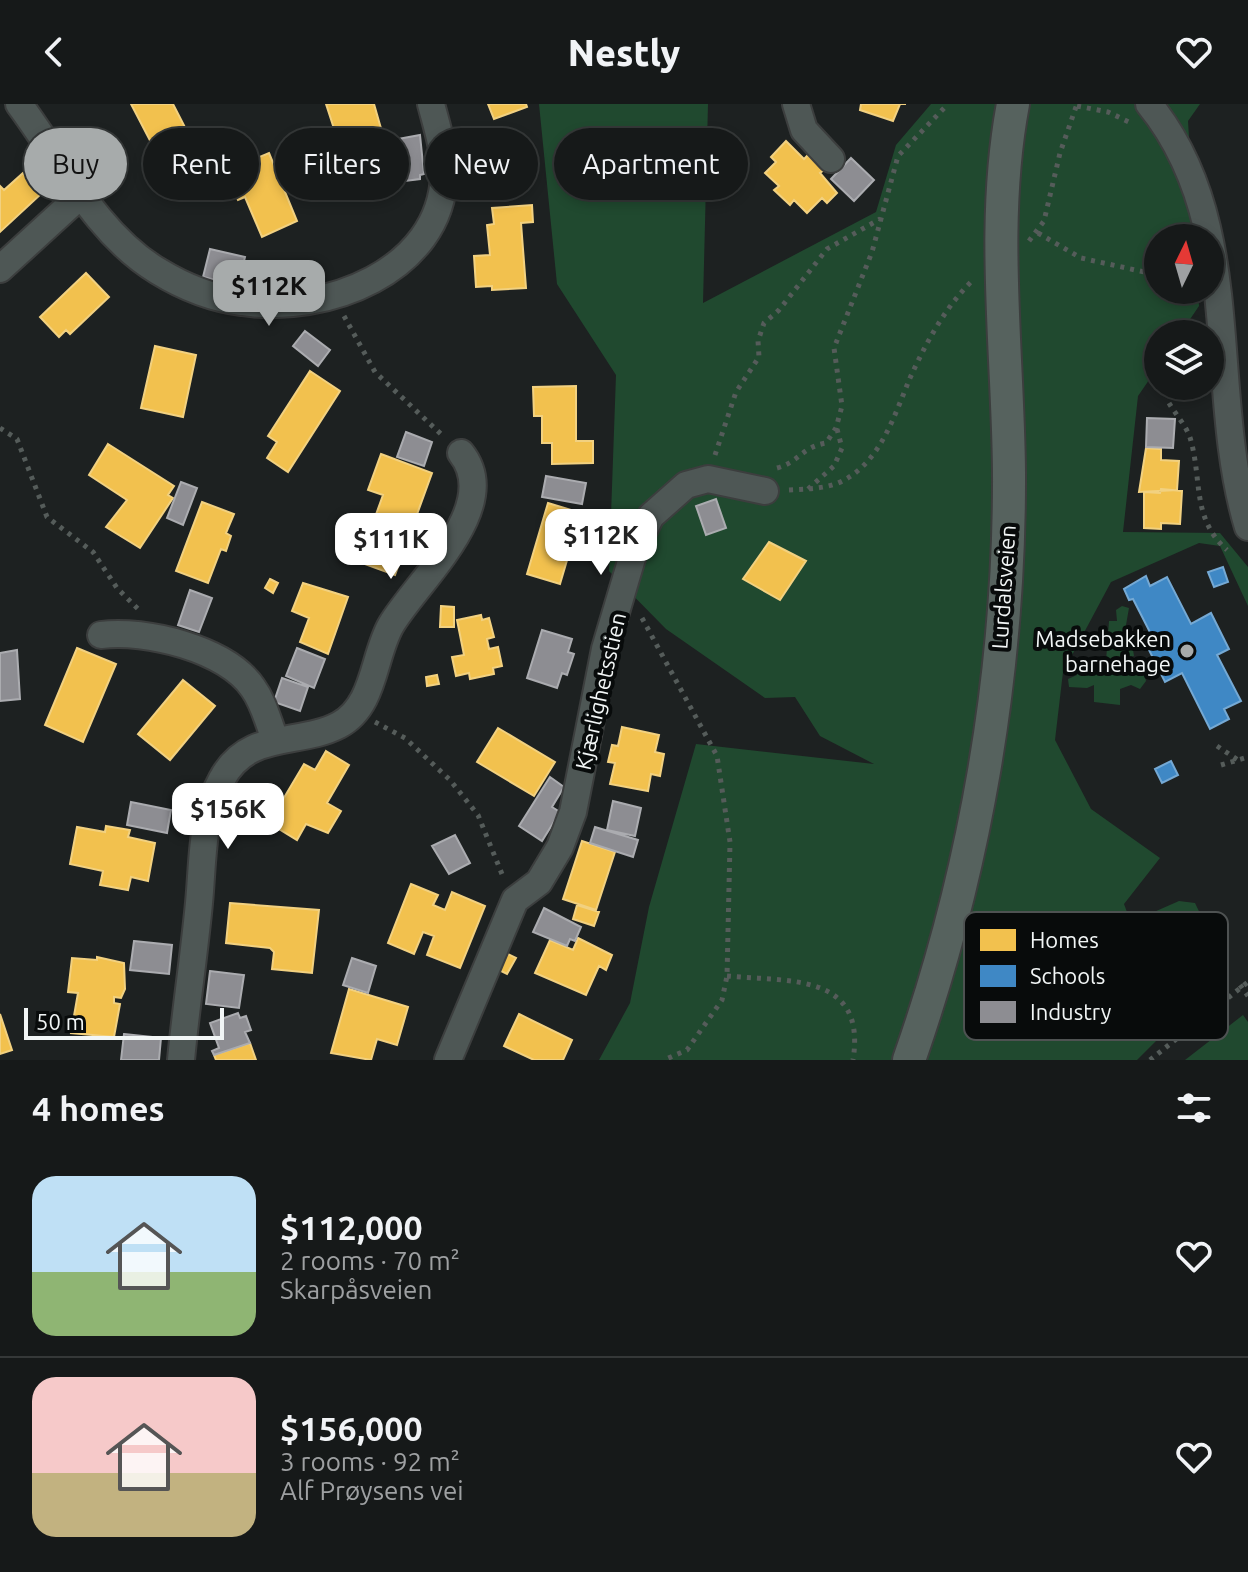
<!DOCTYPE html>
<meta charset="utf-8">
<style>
body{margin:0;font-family:Ubuntu,sans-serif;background:#232626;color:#f1f3f6;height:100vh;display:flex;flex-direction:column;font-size:30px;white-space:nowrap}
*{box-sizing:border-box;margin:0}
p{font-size:26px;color:#9ea0a2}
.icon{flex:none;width:44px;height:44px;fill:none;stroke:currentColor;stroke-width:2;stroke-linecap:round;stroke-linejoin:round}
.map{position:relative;height:956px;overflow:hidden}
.details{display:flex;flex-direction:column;background:#161919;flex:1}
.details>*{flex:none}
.top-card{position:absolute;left:24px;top:24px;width:800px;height:72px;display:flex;gap:16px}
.needle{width:52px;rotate:5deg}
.tools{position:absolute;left:1144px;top:120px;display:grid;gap:16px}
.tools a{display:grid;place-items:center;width:80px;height:80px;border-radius:50%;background:#161919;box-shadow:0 4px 12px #0003,0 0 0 2px #353838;font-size:40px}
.scale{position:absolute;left:24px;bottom:20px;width:200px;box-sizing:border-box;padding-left:8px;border:4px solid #f2f6f6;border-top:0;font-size:22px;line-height:28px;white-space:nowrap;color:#f2f6f6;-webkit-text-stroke:6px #080b0b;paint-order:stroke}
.price{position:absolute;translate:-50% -68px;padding:0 18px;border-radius:16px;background:#fff;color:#222;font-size:26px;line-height:52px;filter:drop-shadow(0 2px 4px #0008)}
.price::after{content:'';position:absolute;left:50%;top:48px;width:24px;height:18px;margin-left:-12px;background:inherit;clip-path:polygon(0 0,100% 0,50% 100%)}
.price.active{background:#a7abab;color:#111}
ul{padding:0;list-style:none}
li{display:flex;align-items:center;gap:24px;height:200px;padding:0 32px}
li+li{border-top:2px solid #353838}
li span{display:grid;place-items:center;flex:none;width:224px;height:160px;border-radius:24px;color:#555}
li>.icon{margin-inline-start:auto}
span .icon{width:96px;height:96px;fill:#fffc;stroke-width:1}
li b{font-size:34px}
h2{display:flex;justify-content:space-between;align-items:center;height:96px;padding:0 32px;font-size:34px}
.pill{padding:0 28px;border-radius:36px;background:#161919;box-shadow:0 4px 12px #0003,0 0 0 2px #353838;font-size:28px;line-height:72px}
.pill.active{background:#a7abab;color:#111}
header{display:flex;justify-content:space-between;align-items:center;height:104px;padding:0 32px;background:#161919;font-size:36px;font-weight:800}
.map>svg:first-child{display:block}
.green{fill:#20492f}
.homes{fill:#f2c14e;stroke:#f2d180;stroke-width:2}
.schools{fill:#3f88c5;stroke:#75a9d4;stroke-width:2}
.industry{fill:#8d8d92;stroke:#abacb0;stroke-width:2}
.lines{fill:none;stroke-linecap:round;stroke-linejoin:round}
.minor-casing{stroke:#3c3e3e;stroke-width:30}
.major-casing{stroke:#3c3e3e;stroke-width:36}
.path{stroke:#555c5a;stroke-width:5;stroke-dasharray:4 6;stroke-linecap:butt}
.minor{stroke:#4e5755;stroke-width:26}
.major{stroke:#56625e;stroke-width:32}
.poi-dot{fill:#a7abab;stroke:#080b0b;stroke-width:3}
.labels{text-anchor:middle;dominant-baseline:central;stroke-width:8;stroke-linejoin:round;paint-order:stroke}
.street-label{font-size:22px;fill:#f2f6f6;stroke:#080b0b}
.poi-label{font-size:22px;fill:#f2f6f6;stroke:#080b0b;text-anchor:end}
.key{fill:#080b0b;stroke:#4e5252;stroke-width:2}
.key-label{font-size:22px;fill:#f2f6f6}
</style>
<header><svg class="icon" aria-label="back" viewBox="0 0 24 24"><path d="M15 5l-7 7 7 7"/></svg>Nestly<svg class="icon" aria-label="heart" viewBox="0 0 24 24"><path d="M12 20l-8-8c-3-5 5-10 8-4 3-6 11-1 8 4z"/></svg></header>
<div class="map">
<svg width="1248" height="956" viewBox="0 0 1248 956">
<rect width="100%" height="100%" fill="#1d2121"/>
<path class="green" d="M539,0H708L703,199L876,108L896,41L931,0H1200L1188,17L1195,134H1158V186H1198L1199,202L1180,230H1158V263L1138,292L1123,428L1220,429L1248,463V502L1220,442L1199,439L1111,478L1063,568L1055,636L1091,705L1160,754L1124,800L1156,886L1185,896L1180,913L1137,956H599L630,899L649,803L696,640L874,660L820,632L795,593L765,594L666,525L609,467L616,271L557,180Z
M1122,502L1129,504L1123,538L1132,539L1134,552L1128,553L1143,565L1146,577L1140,585L1131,581L1120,585V601L1094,598V581L1087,584L1069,583L1068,575L1077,571L1078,563L1102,568L1106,557L1109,517H1117L1116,506Z
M1179,797L1195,799L1220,851L1214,872L1198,879L1177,878L1152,817L1154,808Z
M1243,911L1248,918V956H1185Z"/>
<path class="homes" d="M131,0H173L190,33L157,50Z
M326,0H374L394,70L388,73L391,82L370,88L367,79L353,83Z
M488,0H526L527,3L494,15Z
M861,0H906H900L893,17L860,6Z
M786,37L804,55L808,51L824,66L820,69L837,89L827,99L822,94L807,109L794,96L790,101L774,86L779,82L765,69L776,58L771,53Z
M269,49L297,117L262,133L245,93L238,96L227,70L234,67L233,64Z
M23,69L41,90L0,128V82L4,86Z
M532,101L533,118L521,119L526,184L492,186V182L476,183L474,152L490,151L487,121L494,120L492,104Z
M86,169L109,193L70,230L66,226L59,233L40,213Z
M155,242L196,251L183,313L141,304Z
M310,267L340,287L288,368L267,354L277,338L268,332Z
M576,282V337H593V359L552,360V339H542V312H534L533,283Z
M108,340L174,382L168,391L173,394L140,444L106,423L127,396L89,371Z
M1146,344L1161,345V356L1179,357L1177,386L1139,388Z
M381,350L432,369L395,471L359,458L383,391L368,386Z
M1161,385L1182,387L1180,420L1161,419V425L1144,424V388L1160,389Z
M202,398L234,410L226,429L231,432L226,447L221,445L208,479L176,467Z
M548,399L581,409L560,480L527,470Z
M769,438L806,457L780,496L743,475Z
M270,475L278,479L273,489L265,484Z
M303,479L348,493L328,550L300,538L309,514L292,507Z
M441,502L454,503V523H440Z
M481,511L482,516L489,514L494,533L487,535L489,545L498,543L502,562L493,564L494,570L470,575L469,569L456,572L452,553L464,551L457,516Z
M77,544L116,560L83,638L45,621Z
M437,571L439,580L427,582L426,573Z
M183,576L215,602L170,656L138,630Z
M622,623L659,631L655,648L664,650L660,672L651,670L648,687L610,680L615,659L608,658L612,641L618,642Z
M498,624L555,658L534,692L477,658Z
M326,647L349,661L327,699L341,707L328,729L306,720L297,736L269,719L304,660L315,666Z
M106,722L130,726L128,733L155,739L148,777L131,773L128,786L100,781L103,767L70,760L77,723L105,728Z
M582,737L615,748L596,806L563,795Z
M411,780L438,791L433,801L445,806L452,788L485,802L460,864L427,851L434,832L423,828L414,850L388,839Z
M230,799L319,806L312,869L272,865L274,848L270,844L226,839Z
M577,801L599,808L594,822L573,815Z
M578,834L612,851L606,866L599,862L586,891L535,869L550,836L573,846Z
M504,848L516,854L507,870L495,864Z
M97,853L124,859L125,885L121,894L114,893V899L120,900L114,933L71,929L78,889L68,888L72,854L97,856Z
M349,885L408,903L397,941L377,935L371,956L331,949Z
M0,910L12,946L0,950Z
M519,910L572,936L563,956H534L504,942Z
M250,939L256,956H216L214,951Z"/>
<path class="schools" d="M1223,463L1228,478L1214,483L1208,468Z
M1146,472L1150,482L1167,473L1191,520L1211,509L1229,545L1217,551L1241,597L1224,605L1229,615L1210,625L1182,569L1165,578L1147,542L1155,538L1133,495L1129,496L1124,485Z
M1171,657L1178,671L1162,679L1155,665Z"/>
<path class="industry" d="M420,31L424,70L420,71V75L405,77L397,68L387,37Z
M851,54L874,76L854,97L831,75Z
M210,145L245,153L238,181L203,173Z
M305,227L330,246L318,262L293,242Z
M1147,314L1175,315L1173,344L1146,343Z
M406,328L432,338L424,362L397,353Z
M546,372L586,379L582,400L542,393Z
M181,378L197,384L183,421L167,414Z
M716,395L726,424L706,431L696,402Z
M190,486L212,494L199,528L178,521Z
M542,526L572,535L568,548L574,550L567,571L562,569L557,584L527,574Z
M297,544L325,555L314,584L286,572Z
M17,546L20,595L0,597V549Z
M282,574L308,583L300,607L274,598Z
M550,673L564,683L552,703L560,708L542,737L519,722Z
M613,697L641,704L635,732L607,726Z
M131,698L171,706L167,729L127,721Z
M595,723L638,736L633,753L590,739Z
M455,731L470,759L449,770L432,742Z
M544,804L581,823L575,837L570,835L567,842L533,828Z
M134,837L172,841L169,870L130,866Z
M352,854L376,862L368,889L343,881Z
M210,867L244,871L239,904L206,900Z
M238,909L240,914L246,912L251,926L245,928L250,939L214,951L212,947L219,944L210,919Z
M124,930L161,934L159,956H121Z"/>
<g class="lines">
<g class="minor-casing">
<path id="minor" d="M19,0C61,56 96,130 158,167C184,183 211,194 242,198C324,211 441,168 444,71C445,47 437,23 431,0
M796,0L804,26L831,55
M1149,0C1247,120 1206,284 1248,423
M0,165L82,90
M101,531C145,525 227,545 253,584C264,599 268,618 275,635
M181,956C186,903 194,852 199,799C203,758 201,712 222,675C248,626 299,642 339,621C375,602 373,552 391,521C417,477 504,402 461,349
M448,956L515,796L539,778L560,743L573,708L605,545L635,444L651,412L686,381L708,375L765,387"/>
</g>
<g class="major-casing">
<path id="major" d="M909,956C975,768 1010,568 1009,368C1008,247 990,121 1013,0"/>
</g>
<path class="path" d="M1077,2L1108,8L1129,18
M1038,129L1081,154L1158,171
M1029,137L1044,117L1060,49L1077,0
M344,212L375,268L443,332
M1169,299C1176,311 1188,324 1191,337C1202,377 1192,415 1227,446
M0,324L17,335L47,413L93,448L117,484L138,505
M715,351L736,288L759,253L758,237L764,219L779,206L827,145L880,115
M777,364C799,358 802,343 826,339L836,324L842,302L834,244L872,148L898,52L948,0
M808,385L834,362L842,344L837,325
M789,386C806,385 822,385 838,379C880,361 894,312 910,274C926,239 945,203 973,176
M642,514L717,652L730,738L727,872L722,896L687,946L664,956
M375,618L405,634L450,676L478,711L504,775
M1217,642L1238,656
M1221,661L1248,653
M727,872C788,878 867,868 853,956
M1240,881L1248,892
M1150,956L1248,878"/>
<use href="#minor" class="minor"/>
<use href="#major" class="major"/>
</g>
<circle class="poi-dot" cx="1187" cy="547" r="8"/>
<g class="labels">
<g class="street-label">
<text transform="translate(1003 483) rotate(-86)">Lurdalsveien</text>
<text transform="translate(600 587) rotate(-77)">Kjærlighetsstien</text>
</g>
<g class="poi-label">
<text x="1171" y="534">Madsebakken<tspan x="1171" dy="25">barnehage</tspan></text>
</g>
</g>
<rect x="964" y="808" width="264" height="128" rx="12" class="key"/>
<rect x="980" y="825" width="36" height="22" fill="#f2c14e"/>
<rect x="980" y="861" width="36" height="22" fill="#3f88c5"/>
<rect x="980" y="897" width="36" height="22" fill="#8d8d92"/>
<g class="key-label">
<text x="1030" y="844">Homes</text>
<text x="1030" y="880">Schools</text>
<text x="1030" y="916">Industry</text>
</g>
</svg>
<div class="tools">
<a><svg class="needle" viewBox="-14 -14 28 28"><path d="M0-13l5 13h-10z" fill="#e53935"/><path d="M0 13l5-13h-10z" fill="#9ea0a2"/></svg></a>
<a><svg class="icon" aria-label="layers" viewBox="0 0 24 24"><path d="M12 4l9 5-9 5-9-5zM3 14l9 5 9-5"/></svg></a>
</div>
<div class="scale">50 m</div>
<b class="price active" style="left:269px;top:224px">$112K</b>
<b class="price" style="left:601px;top:473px">$112K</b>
<b class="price" style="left:391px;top:477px">$111K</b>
<b class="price" style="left:228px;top:747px">$156K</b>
<div class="top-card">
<a class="pill active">Buy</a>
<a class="pill">Rent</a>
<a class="pill">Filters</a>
<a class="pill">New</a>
<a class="pill">Apartment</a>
</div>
</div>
<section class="details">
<h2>4 homes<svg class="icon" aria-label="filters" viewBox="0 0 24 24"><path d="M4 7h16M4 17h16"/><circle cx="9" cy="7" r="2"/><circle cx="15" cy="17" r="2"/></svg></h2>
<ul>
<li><span style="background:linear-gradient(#bfe0f5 60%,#8fb573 0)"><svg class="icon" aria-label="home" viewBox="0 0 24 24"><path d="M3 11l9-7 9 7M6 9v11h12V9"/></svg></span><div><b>$112,000</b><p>2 rooms · 70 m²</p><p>Skarpåsveien</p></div><svg class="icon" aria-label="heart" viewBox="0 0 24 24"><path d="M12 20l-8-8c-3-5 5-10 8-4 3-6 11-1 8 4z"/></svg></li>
<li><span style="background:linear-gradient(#f6c9c9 60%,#c2b280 0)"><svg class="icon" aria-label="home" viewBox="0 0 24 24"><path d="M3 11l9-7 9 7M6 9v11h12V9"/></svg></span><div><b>$156,000</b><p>3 rooms · 92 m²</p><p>Alf Prøysens vei</p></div><svg class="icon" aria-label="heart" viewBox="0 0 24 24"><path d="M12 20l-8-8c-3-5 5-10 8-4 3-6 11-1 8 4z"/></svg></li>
</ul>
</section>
